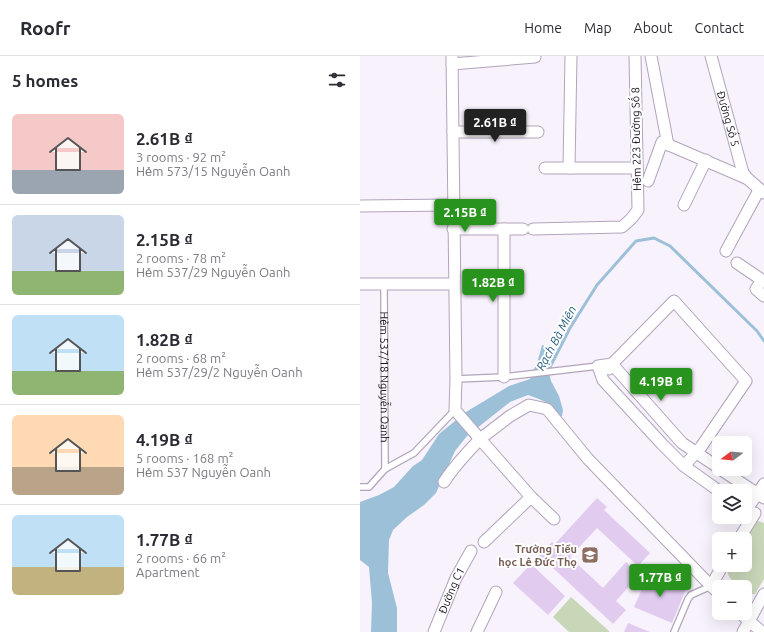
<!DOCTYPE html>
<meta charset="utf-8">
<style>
body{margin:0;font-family:Ubuntu,sans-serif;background:#f2f2f3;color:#2b2b33;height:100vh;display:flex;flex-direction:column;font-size:15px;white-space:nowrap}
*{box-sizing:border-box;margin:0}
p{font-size:13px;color:#7c7c81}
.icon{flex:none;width:22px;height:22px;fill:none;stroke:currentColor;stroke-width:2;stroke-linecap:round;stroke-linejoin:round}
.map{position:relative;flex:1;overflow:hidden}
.drawer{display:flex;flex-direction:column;background:#fff;width:360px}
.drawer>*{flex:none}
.needle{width:26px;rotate:254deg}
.buttons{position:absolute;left:352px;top:380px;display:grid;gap:8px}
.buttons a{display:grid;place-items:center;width:40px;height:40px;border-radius:6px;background:#fff;box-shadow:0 4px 16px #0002;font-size:20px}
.price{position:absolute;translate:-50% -34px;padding:0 9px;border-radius:4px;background:#28941e;color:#fff;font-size:13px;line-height:26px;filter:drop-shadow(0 1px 2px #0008)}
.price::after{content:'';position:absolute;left:50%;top:24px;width:12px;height:9px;margin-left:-6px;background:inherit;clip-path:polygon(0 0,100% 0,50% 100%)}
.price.active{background:#222;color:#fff}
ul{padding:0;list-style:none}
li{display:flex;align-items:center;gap:12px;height:100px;padding:0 12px}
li+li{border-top:1px solid #e1e1e2}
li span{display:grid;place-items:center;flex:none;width:112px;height:80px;border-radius:6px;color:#555}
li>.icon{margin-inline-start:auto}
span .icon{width:48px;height:48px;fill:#fffc;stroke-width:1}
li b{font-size:17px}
h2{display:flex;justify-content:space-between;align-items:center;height:48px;padding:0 12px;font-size:17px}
header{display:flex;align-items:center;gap:24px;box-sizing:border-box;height:56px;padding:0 20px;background:#fff;border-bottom:1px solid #e1e1e2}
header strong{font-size:19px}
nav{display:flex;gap:22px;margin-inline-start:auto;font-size:14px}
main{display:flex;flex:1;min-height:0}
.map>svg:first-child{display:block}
.green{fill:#c9d7b9}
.water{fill:#9dc0d9}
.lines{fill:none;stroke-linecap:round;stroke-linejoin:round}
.stream{stroke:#9dc0d9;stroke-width:3}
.building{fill:#e1ccf0}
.lane-casing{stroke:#b2a4bc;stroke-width:8}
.street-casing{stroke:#b2a4bc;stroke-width:13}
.lane{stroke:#fff;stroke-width:5.5}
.street{stroke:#fff;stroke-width:11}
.labels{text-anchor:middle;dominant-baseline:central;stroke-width:4;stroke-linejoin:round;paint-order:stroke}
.street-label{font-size:11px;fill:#17121b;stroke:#fff}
.education-label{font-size:11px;font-weight:bold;fill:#785e54;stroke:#fff;text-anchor:end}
.water-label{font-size:12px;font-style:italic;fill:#235c80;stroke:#fff}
</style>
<header>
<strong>Roofr</strong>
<nav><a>Home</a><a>Map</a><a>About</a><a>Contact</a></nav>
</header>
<main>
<section class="drawer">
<h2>5 homes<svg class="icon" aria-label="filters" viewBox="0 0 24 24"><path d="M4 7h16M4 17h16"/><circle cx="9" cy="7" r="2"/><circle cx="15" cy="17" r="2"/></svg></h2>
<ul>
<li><span style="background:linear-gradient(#f6c9c9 70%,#9aa5b1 0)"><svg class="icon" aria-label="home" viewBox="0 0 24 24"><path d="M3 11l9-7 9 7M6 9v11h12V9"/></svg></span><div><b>2.61B ₫</b><p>3 rooms · 92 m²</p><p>Hẻm 573/15 Nguyễn Oanh</p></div></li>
<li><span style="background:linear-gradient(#c9d6e8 70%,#8fb573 0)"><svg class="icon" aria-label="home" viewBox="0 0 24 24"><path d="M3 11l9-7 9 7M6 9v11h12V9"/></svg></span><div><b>2.15B ₫</b><p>2 rooms · 78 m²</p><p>Hẻm 537/29 Nguyễn Oanh</p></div></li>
<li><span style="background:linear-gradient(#bfe0f5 70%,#8fb573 0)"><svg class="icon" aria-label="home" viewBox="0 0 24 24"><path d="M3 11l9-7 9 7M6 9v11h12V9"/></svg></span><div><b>1.82B ₫</b><p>2 rooms · 68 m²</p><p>Hẻm 537/29/2 Nguyễn Oanh</p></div></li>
<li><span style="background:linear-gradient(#ffd9b3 65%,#b9a48a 0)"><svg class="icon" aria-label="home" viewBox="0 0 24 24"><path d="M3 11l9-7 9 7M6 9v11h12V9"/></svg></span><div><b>4.19B ₫</b><p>5 rooms · 168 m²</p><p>Hẻm 537 Nguyễn Oanh</p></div></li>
<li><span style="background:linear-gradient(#bfe0f5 65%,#c2b280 0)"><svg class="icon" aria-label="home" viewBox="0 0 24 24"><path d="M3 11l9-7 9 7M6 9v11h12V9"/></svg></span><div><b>1.77B ₫</b><p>2 rooms · 66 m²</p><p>Apartment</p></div></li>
</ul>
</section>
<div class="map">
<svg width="404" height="576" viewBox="0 0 404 576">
<rect width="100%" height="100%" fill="#f8f2fc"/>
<path class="green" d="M398,465L404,467V523L395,538C392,538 388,538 385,536V531H380C372,524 365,520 368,509H385V483L395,466Z
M211,541L249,575V576H209L193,561Z"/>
<path class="water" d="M182,289L185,290V302L191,325L199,340L203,354L202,360L199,362L191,349L179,343L168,339L150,346L107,380L95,395L76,437L64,449L47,461L33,474L29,484L28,517L37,552V576H11L12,547L9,511L0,504V446L19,439L34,431L53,410L62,404L79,378L106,356L149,330L170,323L178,304Z"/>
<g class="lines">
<path class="stream" d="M188,315L210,272L237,229L276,185L294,182L310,190L397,275L404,285"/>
</g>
<path class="building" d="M237,442L247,451L244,454L290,497L278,510L237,472L210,501L243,532L266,506L279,519L256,545L266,554L253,568L179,499L192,486L195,488Z
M171,508L205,540L188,559L153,527Z
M289,517L326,533L312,567L274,551Z
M268,567L290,576H264Z"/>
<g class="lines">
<g class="lane-casing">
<g id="lane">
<path id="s1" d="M24,228L25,413"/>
<path d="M96,323L144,321L238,310"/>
<path d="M0,431H9L25,413L54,397L95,354"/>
<path d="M314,576L328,543L331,539L351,530"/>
</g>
</g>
<g class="street-casing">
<g id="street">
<path d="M92,0L96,323L95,354L120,383L150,360L169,349L187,353L228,403L351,530L359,537"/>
<path d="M291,0L308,89"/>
<path id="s2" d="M351,0L383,117L388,123L404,137"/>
<path d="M92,8L175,1"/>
<path d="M93,76H178"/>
<path d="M185,112H276"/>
<path d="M209,112L211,0"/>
<path d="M288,125L302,86L388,123"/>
<path d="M324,149L346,104"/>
<path d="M0,150L93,149"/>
<path d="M93,173H163"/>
<path d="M173,173L262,171L271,163L278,154L275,0"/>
<path d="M366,195L399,134"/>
<path d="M377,207L402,224L396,233L404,240"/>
<path d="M0,228H94"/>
<path d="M249,313L252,308L314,245L386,325L341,391L324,410"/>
<path d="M144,321V173"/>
<path d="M359,412L322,387L252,308L238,310L243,324L302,388L324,410L359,435"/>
<path d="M360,413L404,442"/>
<path d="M84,426C94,410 107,397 120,383L171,441L194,463"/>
<path d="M387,453L404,428"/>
<path d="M379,483L395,457"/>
<path d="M124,486L171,441"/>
<path d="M351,530L363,509"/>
<path d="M380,557L402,576"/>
<path id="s3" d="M74,576L96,522L111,495"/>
<path d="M117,576L136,536"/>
<path d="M383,576L404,538"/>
</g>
</g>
<use href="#lane" class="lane"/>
<use href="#street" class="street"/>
</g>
<defs>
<g id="school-square" transform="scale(0.9)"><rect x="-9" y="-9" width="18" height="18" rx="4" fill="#8d6e63" stroke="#fff"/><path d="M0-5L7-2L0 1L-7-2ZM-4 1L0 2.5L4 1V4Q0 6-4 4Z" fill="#fff"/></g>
</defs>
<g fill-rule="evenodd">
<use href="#school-square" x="230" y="499"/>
</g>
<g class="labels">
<g class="street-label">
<text stroke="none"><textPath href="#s2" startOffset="65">Đường Số 5</textPath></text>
<text transform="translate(276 83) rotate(-91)">Hẻm 223 Đường Số 8</text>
<text stroke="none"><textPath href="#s1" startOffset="93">Hẻm 537/18 Nguyễn Oanh</textPath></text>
<text stroke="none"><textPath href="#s3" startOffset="45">Đường C1</textPath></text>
</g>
<g class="education-label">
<text x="217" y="493">Trường Tiểu<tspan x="217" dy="13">học Lê Đức Thọ</tspan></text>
</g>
<g class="water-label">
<text transform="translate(196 282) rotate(-62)">Rạch Bà Miên</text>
</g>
</g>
</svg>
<div class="buttons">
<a><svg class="needle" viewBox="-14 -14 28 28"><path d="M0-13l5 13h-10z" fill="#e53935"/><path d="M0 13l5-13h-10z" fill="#7c7c81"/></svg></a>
<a><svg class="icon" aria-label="layers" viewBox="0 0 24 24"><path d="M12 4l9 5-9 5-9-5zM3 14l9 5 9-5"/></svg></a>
<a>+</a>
<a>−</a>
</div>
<b class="price active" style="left:135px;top:87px">2.61B ₫</b>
<b class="price" style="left:105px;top:177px">2.15B ₫</b>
<b class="price" style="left:133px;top:247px">1.82B ₫</b>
<b class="price" style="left:301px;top:346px">4.19B ₫</b>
<b class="price" style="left:300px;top:542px">1.77B ₫</b>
</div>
</main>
